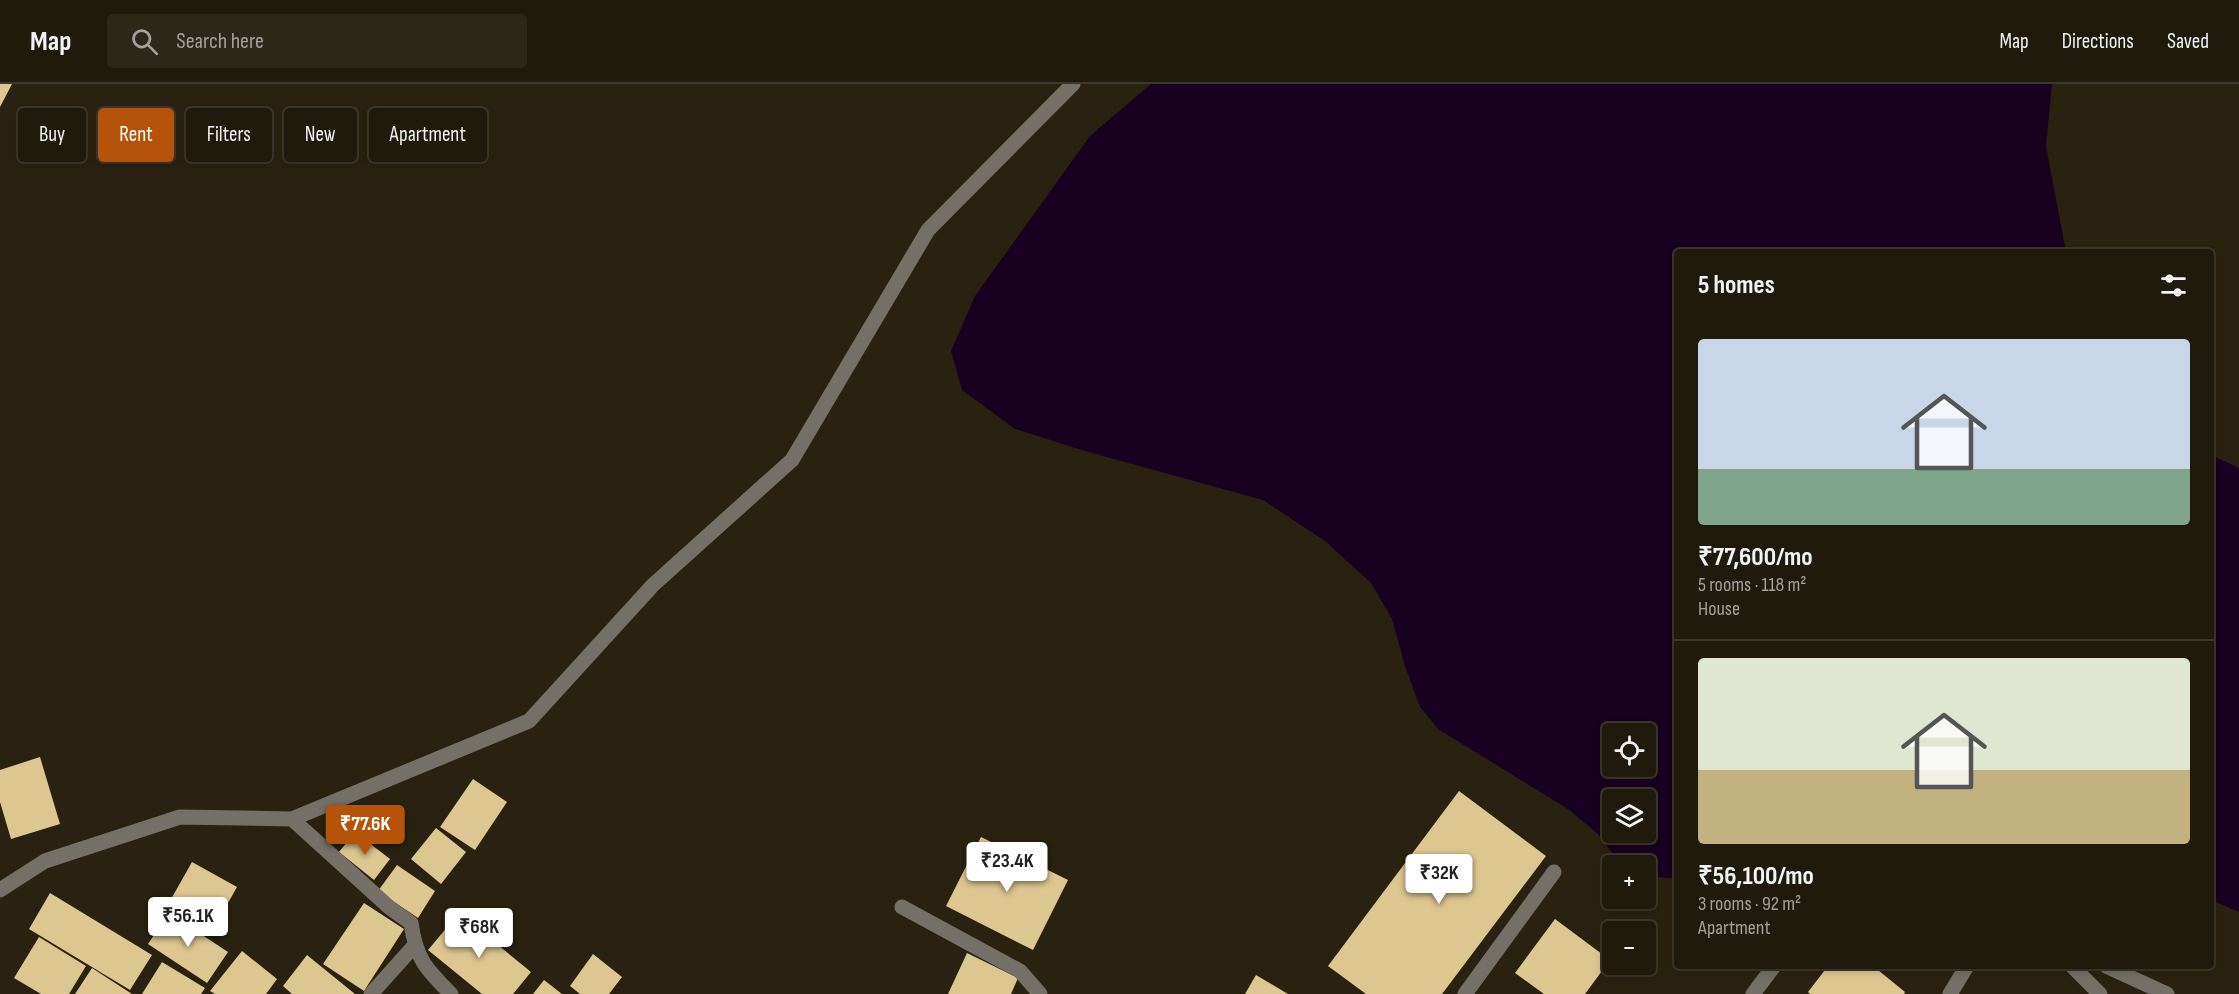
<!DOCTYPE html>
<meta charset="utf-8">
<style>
body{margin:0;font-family:"Sofia Sans Condensed",sans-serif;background:#2d271a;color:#f1f3f6;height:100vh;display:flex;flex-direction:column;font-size:22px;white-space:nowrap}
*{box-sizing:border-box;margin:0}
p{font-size:20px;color:#a2a19d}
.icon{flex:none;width:33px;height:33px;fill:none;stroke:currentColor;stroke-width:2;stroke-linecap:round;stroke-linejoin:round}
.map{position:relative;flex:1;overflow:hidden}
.sheet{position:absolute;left:1674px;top:165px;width:540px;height:720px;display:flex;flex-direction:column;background:#201a0c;border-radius:6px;box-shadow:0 3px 9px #0003,0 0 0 2px #3d382d}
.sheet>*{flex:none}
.top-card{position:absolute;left:18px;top:24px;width:570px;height:54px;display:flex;gap:12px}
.tools{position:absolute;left:1602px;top:639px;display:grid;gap:12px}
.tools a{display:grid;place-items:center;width:54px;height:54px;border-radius:6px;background:#201a0c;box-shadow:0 3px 9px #0003,0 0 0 2px #3d382d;font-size:30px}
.price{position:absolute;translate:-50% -51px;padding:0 14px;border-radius:6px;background:#fff;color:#222;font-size:20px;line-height:39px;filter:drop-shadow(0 2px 3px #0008)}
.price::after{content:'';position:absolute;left:50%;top:36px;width:18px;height:14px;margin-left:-9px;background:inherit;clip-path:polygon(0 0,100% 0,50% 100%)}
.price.current{background:#b45309;color:#fff}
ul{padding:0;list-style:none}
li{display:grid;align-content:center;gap:12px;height:318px;padding:0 24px}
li+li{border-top:2px solid #3d382d}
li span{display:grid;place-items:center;height:186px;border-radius:6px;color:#555}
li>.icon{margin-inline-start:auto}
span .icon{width:108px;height:108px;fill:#fffc;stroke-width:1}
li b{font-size:26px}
h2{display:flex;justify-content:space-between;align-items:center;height:72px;padding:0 24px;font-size:26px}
.pill{padding:0 21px;border-radius:6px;background:#201a0c;box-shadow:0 3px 9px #0003,0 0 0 2px #3d382d;font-size:21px;line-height:54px}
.pill.current{background:#b45309;color:#fff}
header{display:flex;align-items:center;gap:36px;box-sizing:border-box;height:84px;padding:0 30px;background:#201a0c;border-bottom:2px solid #3d382d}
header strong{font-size:28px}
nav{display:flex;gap:33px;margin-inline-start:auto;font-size:21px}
.search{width:420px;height:54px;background:#2d271a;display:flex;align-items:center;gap:15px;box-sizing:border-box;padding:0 21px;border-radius:6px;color:#a2a19d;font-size:22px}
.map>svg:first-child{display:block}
.water{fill:#170020;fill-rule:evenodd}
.building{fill:#ddc791}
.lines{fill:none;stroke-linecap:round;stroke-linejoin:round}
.minor{stroke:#747067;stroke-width:15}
</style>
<header>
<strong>Map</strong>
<div class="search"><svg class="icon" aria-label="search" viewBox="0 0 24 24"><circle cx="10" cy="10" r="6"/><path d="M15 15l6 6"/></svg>Search here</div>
<nav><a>Map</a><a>Directions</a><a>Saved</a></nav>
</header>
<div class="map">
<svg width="2239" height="910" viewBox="0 0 2239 910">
<rect width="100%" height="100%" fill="#2a2210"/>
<path class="water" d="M1151,0H2052L2046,62L2066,168H1677V795L1657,793L1646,789V782L1628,781L1620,779L1597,749L1568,725L1438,645L1420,623L1405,582L1392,535L1371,499L1325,457L1263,416L1085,367L1015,345L962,306L951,267L975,212L1090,52ZM1612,650H1646V682H1612ZM1612,716H1646V748H1612Z
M2211,371L2239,384V828L2211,816Z"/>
<path class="building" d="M0,0H12L0,23Z
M40,673L60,740L11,755L0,718V686Z
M473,695L507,718L475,766L440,743Z
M1459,707L1546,772L1442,910H1366L1328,882Z
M436,744L466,768L441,800L411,775Z
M355,748L390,775L374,796L339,768Z
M981,753L1068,796L1033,866L946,822Z
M192,778L237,803L211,849L166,824Z
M397,781L435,807L418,834L378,807Z
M50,809L152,871L130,906L29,845Z
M364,819L404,845L364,907L323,880Z
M169,829L228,868L207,899L148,860Z
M459,829L531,888L513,910H482L428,866Z
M1555,835L1610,876L1585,910H1544L1515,889Z
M39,853L86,882L69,910H41L14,894Z
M242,867L277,895L266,910H215L210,907Z
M967,869L1018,894L1011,910H948Z
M593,870L622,893L609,910H580L570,902Z
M307,871L355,910H292L283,902Z
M162,878L205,904L201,910H142Z
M1828,882H1873L1905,908L1904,910H1810L1808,908Z
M92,884L132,910H75Z
M1256,891L1288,910H1245Z
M544,896L562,910H533Z"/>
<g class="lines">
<path class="minor" d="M292,735L390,824L411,839C416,875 426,885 451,910
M0,806L45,777L180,733L292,735L529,637L653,501L792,376L928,146L1073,0
M902,823L1020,887L1040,910
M2072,882L2100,910
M2106,882L2167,910
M371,910L414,862
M1465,910L1554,788
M1753,910L1774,882
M1950,910L1967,882"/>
</g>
</svg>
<div class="tools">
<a><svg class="icon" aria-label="locate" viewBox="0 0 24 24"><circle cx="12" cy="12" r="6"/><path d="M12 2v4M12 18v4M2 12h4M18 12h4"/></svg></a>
<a><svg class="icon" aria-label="layers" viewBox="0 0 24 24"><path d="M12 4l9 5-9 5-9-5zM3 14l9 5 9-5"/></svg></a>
<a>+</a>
<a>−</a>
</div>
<b class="price current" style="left:365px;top:772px">₹77.6K</b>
<b class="price" style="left:1007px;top:809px">₹23.4K</b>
<b class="price" style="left:1439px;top:821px">₹32K</b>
<b class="price" style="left:188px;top:864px">₹56.1K</b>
<b class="price" style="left:479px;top:875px">₹68K</b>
<div class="top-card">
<a class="pill">Buy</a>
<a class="pill current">Rent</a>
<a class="pill">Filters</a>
<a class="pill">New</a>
<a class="pill">Apartment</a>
</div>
<section class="sheet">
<h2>5 homes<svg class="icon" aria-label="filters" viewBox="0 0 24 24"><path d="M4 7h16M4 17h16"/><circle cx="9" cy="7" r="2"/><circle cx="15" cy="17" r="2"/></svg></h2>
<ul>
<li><span style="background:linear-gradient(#c9d6e8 70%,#7fa58c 0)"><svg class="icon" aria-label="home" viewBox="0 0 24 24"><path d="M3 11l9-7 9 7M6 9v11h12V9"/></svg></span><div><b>₹77,600/mo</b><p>5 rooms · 118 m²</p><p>House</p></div></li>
<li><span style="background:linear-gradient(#dfe7d0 60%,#c2b280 0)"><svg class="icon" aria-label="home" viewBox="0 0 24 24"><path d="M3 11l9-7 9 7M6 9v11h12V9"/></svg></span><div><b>₹56,100/mo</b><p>3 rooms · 92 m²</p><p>Apartment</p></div></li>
</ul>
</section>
</div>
